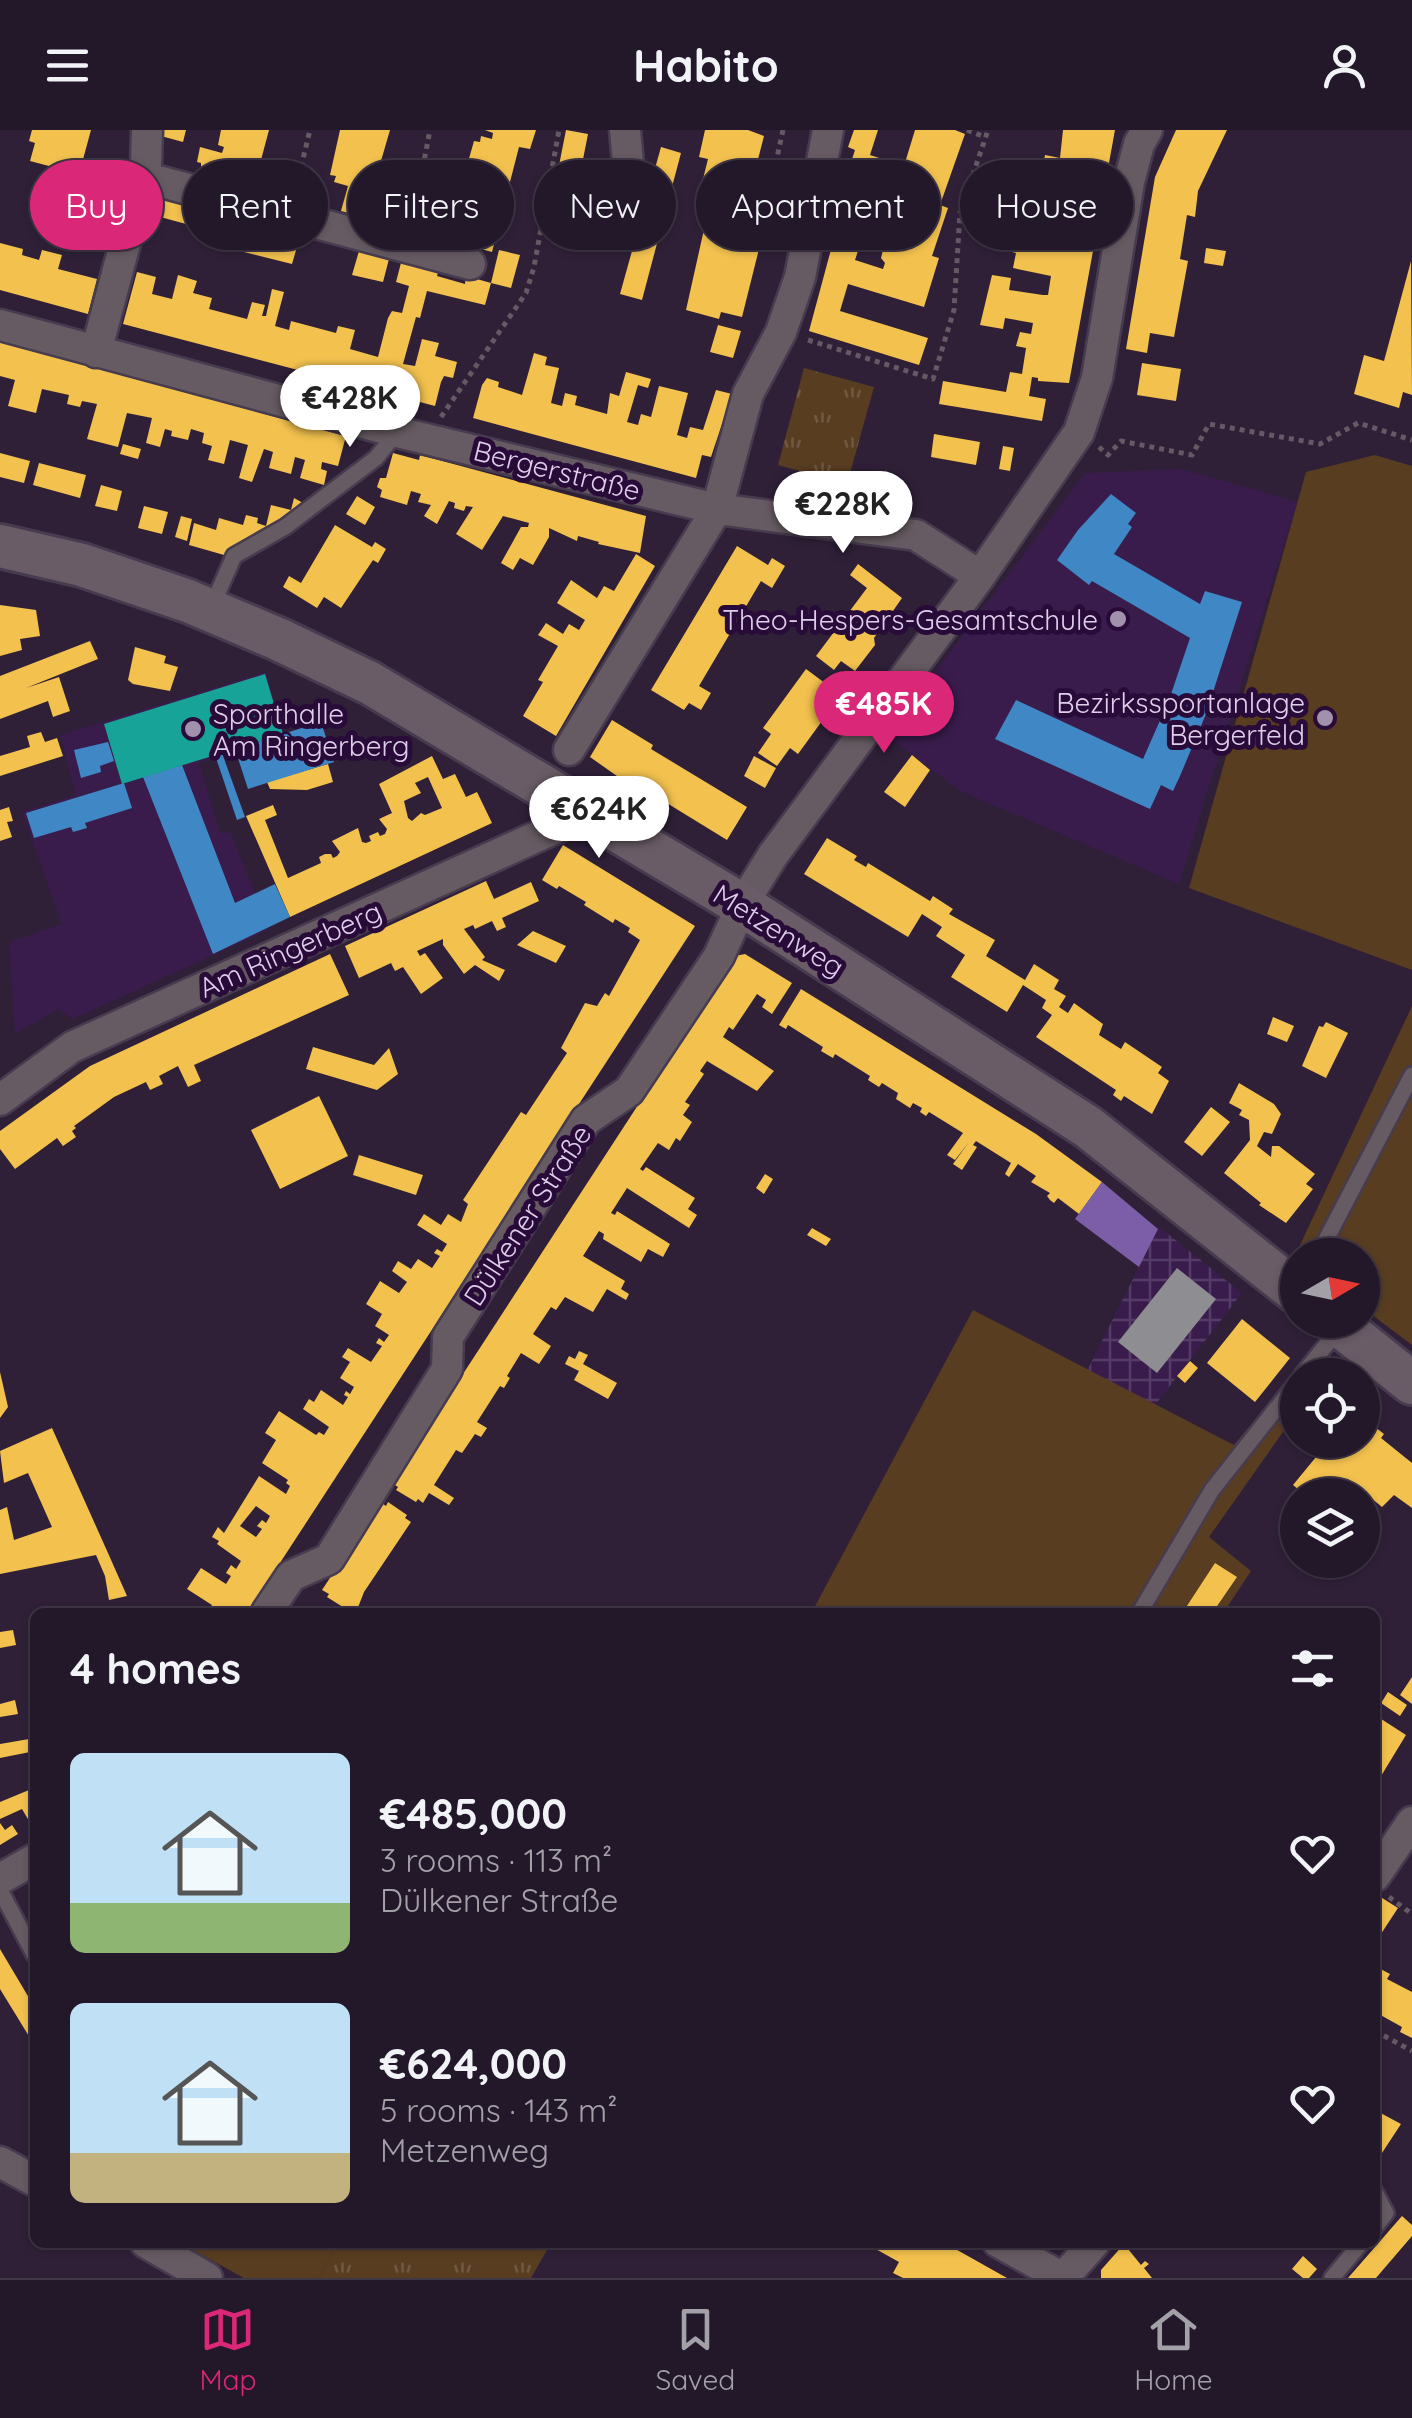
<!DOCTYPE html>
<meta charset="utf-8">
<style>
body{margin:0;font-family:Quicksand,sans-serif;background:#2f2536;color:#f1f3f6;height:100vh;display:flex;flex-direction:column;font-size:38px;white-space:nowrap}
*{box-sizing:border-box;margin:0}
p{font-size:32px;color:#a3a0a8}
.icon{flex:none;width:55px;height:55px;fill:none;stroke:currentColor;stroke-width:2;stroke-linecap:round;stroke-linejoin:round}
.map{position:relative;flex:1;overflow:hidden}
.panel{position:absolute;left:30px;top:1478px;width:1350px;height:640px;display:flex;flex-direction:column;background:#23182a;border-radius:15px;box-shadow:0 2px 8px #0004,0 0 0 2px #403747}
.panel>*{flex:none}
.guide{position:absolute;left:30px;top:30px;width:1352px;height:90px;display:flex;gap:20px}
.needle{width:65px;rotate:81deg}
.controls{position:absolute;left:1280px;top:1108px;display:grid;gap:20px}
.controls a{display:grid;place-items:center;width:100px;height:100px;border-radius:50%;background:#23182a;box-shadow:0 2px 8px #0004,0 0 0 2px #403747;font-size:50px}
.price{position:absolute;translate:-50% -85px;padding:0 22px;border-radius:35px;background:#fff;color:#222;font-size:32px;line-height:65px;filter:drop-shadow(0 2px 5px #0008)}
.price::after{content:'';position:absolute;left:50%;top:60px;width:30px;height:22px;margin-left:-15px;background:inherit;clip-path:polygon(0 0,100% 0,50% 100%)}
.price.active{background:#db2777;color:#fff}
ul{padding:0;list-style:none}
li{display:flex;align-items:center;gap:30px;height:250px;padding:0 40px}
li span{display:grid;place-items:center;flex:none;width:280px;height:200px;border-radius:15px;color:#555}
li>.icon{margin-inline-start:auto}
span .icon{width:120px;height:120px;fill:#fffc;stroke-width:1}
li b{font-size:42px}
h2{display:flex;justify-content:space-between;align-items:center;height:120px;padding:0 40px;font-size:42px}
.tag{padding:0 35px;border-radius:45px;background:#23182a;box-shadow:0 2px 8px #0004,0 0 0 2px #403747;font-size:35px;line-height:90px}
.tag.active{background:#db2777;color:#fff}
header{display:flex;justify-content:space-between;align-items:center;height:130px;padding:0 40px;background:#23182a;font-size:45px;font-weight:700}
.tab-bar{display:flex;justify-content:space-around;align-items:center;height:140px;border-top:2px solid #403747;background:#23182a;font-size:28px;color:#a3a0a8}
.tab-bar a{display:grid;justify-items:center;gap:5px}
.tab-bar .active{color:#db2777}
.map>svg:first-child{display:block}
.built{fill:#391c4c}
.industrial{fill:url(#industrial-grid)}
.grass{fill:#583d21}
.park{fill:url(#park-tufts)}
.homes{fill:#f2c14e;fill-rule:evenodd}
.offices{fill:#7b5ea7}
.schools{fill:#3f88c5}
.public{fill:#17a398}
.industry{fill:#8d8d92}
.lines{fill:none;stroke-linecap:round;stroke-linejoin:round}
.service-casing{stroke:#473b4f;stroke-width:20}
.minor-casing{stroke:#473b4f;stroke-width:35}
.secondary-casing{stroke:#473b4f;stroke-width:48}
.path{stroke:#645964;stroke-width:5;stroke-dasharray:5 5;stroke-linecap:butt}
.service{stroke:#665b62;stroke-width:15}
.minor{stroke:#665b62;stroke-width:30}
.secondary{stroke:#6a5c67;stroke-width:42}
.poi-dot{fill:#a191ac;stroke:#280b38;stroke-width:4}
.labels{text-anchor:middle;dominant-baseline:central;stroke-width:10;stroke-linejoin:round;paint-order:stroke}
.street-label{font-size:28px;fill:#dfceeb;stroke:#280b38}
.poi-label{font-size:28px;fill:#dfceeb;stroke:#280b38;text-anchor:end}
</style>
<header><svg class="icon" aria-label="menu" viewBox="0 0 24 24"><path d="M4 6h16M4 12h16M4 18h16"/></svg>Habito<svg class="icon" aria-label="person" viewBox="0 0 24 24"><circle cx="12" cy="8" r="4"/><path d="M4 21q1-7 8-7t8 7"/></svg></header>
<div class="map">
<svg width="1412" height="2148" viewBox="0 0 1412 2148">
<defs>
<pattern id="industrial-grid" width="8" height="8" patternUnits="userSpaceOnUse" patternTransform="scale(2.5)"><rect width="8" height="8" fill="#391c4c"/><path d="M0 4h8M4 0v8" fill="none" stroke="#553c66"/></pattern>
<pattern id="park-tufts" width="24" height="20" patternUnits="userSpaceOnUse" patternTransform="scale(2.5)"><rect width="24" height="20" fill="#583d21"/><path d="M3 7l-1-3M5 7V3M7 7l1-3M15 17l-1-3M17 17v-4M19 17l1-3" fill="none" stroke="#705841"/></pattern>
</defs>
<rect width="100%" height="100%" fill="#2f2038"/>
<path class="built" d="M1182,339L1297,372L1179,754L960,661L887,606L1085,343Z
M266,542L284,604L199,633L220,703L230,702L270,799L73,889L58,879L15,904L9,812L62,794L22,682L76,665L60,605Z"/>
<path class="industrial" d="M1159,1097L1242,1163L1155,1275L1087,1241Z"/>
<path class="grass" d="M1375,325L1412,336V840L1189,758L1306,342Z
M1412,876V1215L1363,1178L1362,1125H1298L1297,1130L1294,1128Z
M973,1180L1234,1315L1300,1236L1311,1245H1298L1297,1282L1209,1407L1251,1441L1224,1482H812Z
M180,2113H339L319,2148H244Z"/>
<path class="park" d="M804,238L874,257L847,354L778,335Z
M339,2113V2112L551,2113L531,2148H319Z"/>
<path class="homes" d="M32,0H91L79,44L30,31L35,13L29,11Z
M163,0H186L183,12L161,6Z
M221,0H269L253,60L206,48L209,38L201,39V33L197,32L200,17L222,23L224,17L218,15Z
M340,0H390L372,62L387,66L380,91L341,81L348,56L334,52L336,46L330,45Z
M485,0H536L530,19L519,17L492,122L449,110L455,85L460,86L462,80L457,78L458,67L474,11L480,12L481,6L492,9L493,3Z
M566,0L588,4L571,90L549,86Z
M705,0H748L764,6L755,41L764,44L755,79L768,83L742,187L721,182L719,189L686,180L711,68L699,65L708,29L699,27Z
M854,0H878L870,25L904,36L915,0H955L965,4L940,75L948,78L932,126L939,128L924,177L848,154L840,181L928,208L919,235L809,201L836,101L862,109L855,130L883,139L885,133L881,128L883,120L890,119L892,114L888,112L904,63L869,51L862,73L840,66L855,20L848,17Z
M1063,0H1115L1069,253L1038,251V248L1032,247L1029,266L1046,269L1042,291L939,274L943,251L1006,262L1010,242L1022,244L1026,218L1016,216L1020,202L1031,204L1033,193L1005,188L1003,199L980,195L992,145L1011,148L1009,160L1043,165H1048L1051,146L1013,138L1016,123L992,117L997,99L1019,104L1018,110L1053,116L1052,120H1055L1060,90L1057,89L1056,94L1028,89L1033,60L1061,65L1060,70H1063L1069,39H1065L1064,45L1042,41L1045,25L1060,28Z
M1176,0H1227L1198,61L1195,87L1187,85L1180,129L1188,131L1174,207L1150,203L1147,223L1126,219L1155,47Z
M661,17L681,23L642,170L620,164Z
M278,37L303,44L297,65L272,58Z
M62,53L80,57L77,68L59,63Z
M158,64L247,88L241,109L153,85Z
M403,71L413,73L407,94L397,91Z
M845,75L867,82L860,103L839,97Z
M84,77L115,85L109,104L79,96Z
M251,97L299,110L292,134L244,122Z
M0,113L23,119L22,125L39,130L42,120L62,125L58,139L97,149L88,184L0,160Z
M1206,118L1226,121L1223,136L1204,133Z
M499,120L520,125L511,158L491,153Z
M359,121L389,129L383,152L352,145Z
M402,129L439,139L437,146L465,154L466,146L491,153L485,175L427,161L420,188L416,187L403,234L415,236L422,209L439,213L435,226L457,232L453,248L444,246L441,252L435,276L123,194L137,142L156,147L152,164L172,169L178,145L197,151L193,163L212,168L209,179L247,189L252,172L265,175L262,186H266L272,159L284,162L275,196L289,200L291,191L336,203L338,196L355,200L350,219L378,227L388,188L392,181L402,183L409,156L396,152Z
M1411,131L1412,265L1403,262L1399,278L1354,264L1364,225L1384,231Z
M718,195L741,201L733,228L710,222Z
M0,212L346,306L338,336L322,332L321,339L327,341L324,355L300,348L305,330L295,327L291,344L269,338L273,322L264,319L252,352L239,348L248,315L230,310L224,334L208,330L212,316L202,313L204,303L191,299L188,310L171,306L172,301L165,299L160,317L146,313L152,288L127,283L118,317L87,309L97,274L82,271L80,277L67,274L69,265L42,259L36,283L8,276L15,250L0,246Z
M534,223L547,227L545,235L559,238L551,273L562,276L565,263L577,266L575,275L607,284L610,263L619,266L626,242L651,249L648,258L638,255L627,292L638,295L641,284L651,287L659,256L688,263L677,305L687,308L690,297L703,300L716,260L732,264L711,327L702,325L696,348L473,288L482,255L487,248L499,252L498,257L522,265Z
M1142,233L1181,239L1176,271L1137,265Z
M934,304L980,312L976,335L931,327Z
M123,314L141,319L138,329L120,324Z
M1003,316L1014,318L1010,341L999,339Z
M0,323L30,331L24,353L0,347Z
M393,323L419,330L420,325L646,386L640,423L598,414L599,412L578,406L577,411L549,398V407L533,435L520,428L513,440L501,433L521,397H528L529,393L503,386L482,420L456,404L473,377L466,376L464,381L454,378L455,373L449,371L437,394L424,386L431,375L418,372L421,364L411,361L407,375L380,367L382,360L377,357L380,348H386Z
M39,333L86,345L80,368L33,355Z
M101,355L122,361L117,381L95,376Z
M357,366L375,377L365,395L346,384Z
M294,368L305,374L264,404L224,425L189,415L194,393L216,400L219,388L243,395L246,385L258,388L257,393L266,396L271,375L291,380Z
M144,376L168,382L162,404L138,398Z
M181,386L192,389L187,411L175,407Z
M335,395L372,417L375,412L386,419L378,433L373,430L341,478L324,467L317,478L283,457L289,446L301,453Z
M737,416L768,435L772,428L785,436L772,458L761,451L699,556L711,563L701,580L689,573L684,580L651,560Z
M636,424L655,436L556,606L523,586L543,552L538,550L558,516L538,505L546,493L563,504L569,494L579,500L585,490L557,473L571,450L597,468L604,456L614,461Z
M858,434L902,468L874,508L875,515L855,541L841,531L834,540L816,526L867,458L850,445Z
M0,475L36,480L40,506L20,509L22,520L0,526Z
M90,511L98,529L26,558L59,547L70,581L53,587L48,571L0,589V546Z
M135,517L166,526L164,533L178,537L170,561L133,554L128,550Z
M806,539L841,565L798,624L790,618L777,636L758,623L771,604L763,598Z
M612,590L653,615L651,619L747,677L727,710L626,648L624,651L590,627Z
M41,602L45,612L57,608L63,626L0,646V626L30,617L27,606Z
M912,625L930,640L905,677L884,662Z
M432,626L443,649L455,644L466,667L477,662L492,693L290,787L246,686L273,675L277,685L265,690L288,748L321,733L319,727L325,724H331L333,728L337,726L340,722L332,711L358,698L362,712L366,713L371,711L369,706L378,702L380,706L385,704L387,699L379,689L392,683L379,654ZM428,647L442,678L425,685L421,683L412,691L408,688L404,671L421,663L415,653Z
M754,626L776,638L765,658L744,646Z
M328,634L333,652L307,660L270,659L267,652Z
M9,677L13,691L7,692L12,707L0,711V680Z
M827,708L857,726L854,730L866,737L868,733L930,771L933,766L953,779L949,784L995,810L986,826L996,832L1025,850L1034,834L1059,850L1054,859L1066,866L1059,877L1068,883L1074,873L1103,894L1099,905L1121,919L1125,912L1162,937L1158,943L1169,951L1152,984L1124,966L1121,971L1113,965L1116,960L1036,907L1052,885L1042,878L1046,870L1023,855L1007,882L951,847L965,825L936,806L942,797L922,784L908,807L804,744Z
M563,715L695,796L248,1482H207L212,1475L187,1459L201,1438L226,1454L231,1446L226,1443L231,1435L236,1439L241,1431L217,1414L219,1411L212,1407L218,1397L224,1403L259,1346L286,1364L290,1356L286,1353L288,1350L262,1333L276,1310L265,1303L279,1281L316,1305L319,1302L324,1305L329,1297L303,1279L309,1269L314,1272L321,1260L343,1275L348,1267L344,1265L346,1261L350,1264L354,1257L340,1248L350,1232L342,1227L348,1218L371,1232L382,1216L376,1213L379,1208L384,1212L389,1205L375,1196L382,1184L366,1174L380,1151L399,1163L407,1152L392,1141L398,1131L411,1139L418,1129L432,1138L440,1126L434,1123L437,1119L442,1122L447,1114L417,1095L424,1084L441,1095L448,1084L461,1092L468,1074L463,1070L521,982L526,985L567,923L561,918L585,873L597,876L605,863L609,866L640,810L628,802L630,798L615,789L613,793L584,775L586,772L559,756L557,759L542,750ZM256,1376L270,1386L266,1393L262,1390L257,1396L262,1399L256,1407L240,1396Z
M486,751L494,769L531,752L539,771L502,788L506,797L497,801L492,791L475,799L473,795L464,799L485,827L482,830L505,840L499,851L475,835L464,844L443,815V809L417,821L420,826L425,823L443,848L421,864L403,837L395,841L391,833L359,848L345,816Z
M533,801L566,816L556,833L517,815Z
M330,824L349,865L194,935L201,951L188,957L178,936L159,946L163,954L150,960L146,952L114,967L74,996L76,998L72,1001L76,1007L63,1016L57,1008L15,1039L0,1019V1001L90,936Z
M745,824L792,853L772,884L762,877L766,870L757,864L733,900L729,897L723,907L774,941L757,961L707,931L700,941L704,944L685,972L690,975L683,985L692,992L680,1011L676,1008L669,1020L658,1013L640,1039L643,1041L646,1037L695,1068L688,1079L697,1085L689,1098L627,1058L611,1083L615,1085L617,1081L670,1114L663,1127L648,1119L641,1132L603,1109L604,1104L599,1101L583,1126L625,1151L621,1159L629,1164L626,1170L607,1159L593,1182L565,1167L556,1180L551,1177L533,1204L551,1216L539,1234L521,1223L507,1246L510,1248L504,1258L500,1256L477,1292L487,1298L481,1307L475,1304L462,1323L456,1320L434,1355L454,1368L449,1375L429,1363L423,1373L418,1369L416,1372L396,1360L398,1357L392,1353L735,826Z
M801,859L1036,1004L1102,1052L1079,1084L1058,1068L1054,1073L1050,1070L1047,1066L1050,1063L1031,1052L1036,1046L1018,1034L1009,1047L1005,1044L1011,1033L976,1011L973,1015L977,1017L962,1040L953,1034L969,1012L955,1030L947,1025L963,1003L929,982L926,986L920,982L922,978L913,973L910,978L896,969L898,963L882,953L879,957L868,950L870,946L835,924L833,928L821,921L823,917L788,895L786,899L779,895Z
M1273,887L1294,896L1287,912L1267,904Z
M1326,892L1348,903L1326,948L1302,936L1319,896L1323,897Z
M313,917L374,935L389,918L398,944L377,960L306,939Z
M1239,953L1274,974L1281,984L1272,1004L1264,1002L1257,1016L1271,1027L1272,1016H1279L1315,1044L1306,1054L1313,1059L1286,1093L1259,1075L1261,1073L1224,1043L1250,1010L1249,990L1239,985L1242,980L1229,973Z
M319,966L348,1026L280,1059L251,1000Z
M1211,977L1230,992L1202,1026L1184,1012Z
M359,1025L423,1045L416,1065L353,1045Z
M765,1044L773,1049L764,1064L756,1058Z
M812,1098L831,1109L826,1116L807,1105Z
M1242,1189L1290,1228L1255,1272L1207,1233Z
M579,1221L588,1225L583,1234L617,1253L608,1269L574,1250L579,1241L565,1234L569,1226L575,1229Z
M1190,1231L1198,1238L1185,1253L1177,1246Z
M0,1242L8,1277L0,1288Z
M1362,1287L1384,1304L1381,1308L1412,1333V1378L1394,1365L1382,1377L1348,1349L1335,1365H1305L1293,1355L1330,1310H1362Z
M52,1298L108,1423L127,1466L109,1470L105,1446L96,1425L0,1444V1380L7,1377L14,1410L52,1397L28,1343L4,1353L0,1321Z
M380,1372L386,1376L388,1372L407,1385L405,1388L411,1392L364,1462L357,1480L348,1476L346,1479L327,1467L329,1464L322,1460Z
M1215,1433L1237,1447L1213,1482H1183Z
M13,1500L16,1515L0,1518V1502Z
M1412,1547V1574L1400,1565Z
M1388,1562L1407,1575L1400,1586L1381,1573Z
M15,1570L18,1584L0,1587V1574Z
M1375,1585L1406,1605L1375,1656Z
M35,1608V1621L0,1628V1614Z
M29,1660L35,1673V1694L32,1696L22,1679L0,1689V1672Z
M0,1693L5,1700L12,1695L18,1704L0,1715Z
M1379,1766L1398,1778L1375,1813V1772Z
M0,1819L35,1878V1916L0,1859Z
M1375,1836L1390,1844L1387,1849L1412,1862V1908L1400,1902L1402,1897L1375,1882Z
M1375,1980L1401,1994L1382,2023L1375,2019Z
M1402,2086L1412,2095V2106L1376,2148H1348Z
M847,2112H943L1007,2148H903L893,2143L899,2132L865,2113L860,2120Z
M1124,2114L1141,2135L1145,2131L1149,2134L1144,2138L1152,2148H1101V2140Z
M1303,2126L1317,2139L1309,2148H1303L1292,2139Z"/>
<path class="offices" d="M1102,1052L1158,1099L1139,1137L1075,1089Z"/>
<path class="schools" d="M1111,364L1136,383L1128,394L1132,397L1114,424L1200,474L1205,461L1242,472L1206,584L1180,646L1173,661L1161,655L1150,679L995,609L1016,570L1143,629L1169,570L1190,508L1092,451L1089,455L1057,430L1078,400Z
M321,592L334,632L248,659L235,619Z
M108,612L114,631L100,636L101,642L81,648L74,620Z
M222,623L245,687L237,690L215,625Z
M182,635L235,773L275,754L290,787L213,824L143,647Z
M124,653L132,678L85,693L87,698L73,702L71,697L34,708L26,683Z"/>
<path class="public" d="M265,544L283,604L122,654L104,594Z"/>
<path class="industry" d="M1177,1138L1216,1169L1157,1243L1118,1212Z"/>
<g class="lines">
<g class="service-casing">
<path id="service" d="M212,476L234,426L285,397L376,328L397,302
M1318,1125L1412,945
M1302,1245L1339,1199
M1140,1482L1212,1360L1298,1251
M0,1760L35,1826
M1375,2062L1386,2083L1375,2097
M1332,2148L1362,2112"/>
</g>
<g class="minor-casing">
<path id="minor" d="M625,0L632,77
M143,47L470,134
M0,195L397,302L717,379L916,405L980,446
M96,222L146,35L147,0
M569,620L717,379L748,264L781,202L800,147L828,0
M0,970L72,917L589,683
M267,1482L291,1446L329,1429L447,1239L448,1207L586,990L629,961L719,826L742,775L773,725L980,446L1079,302L1097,248L1129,52L1139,14L1147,0
M1375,1746L1412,1692
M0,1749L35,1729
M0,2032L35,2051
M145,2112L207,2148
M998,2112L1063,2148
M1063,2148L1095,2112"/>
</g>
<g class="secondary-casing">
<path id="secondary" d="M0,416L82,435L188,471L278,509L370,553L742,775L1088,997L1298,1163
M1333,1190L1412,1253"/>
</g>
<path class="path" d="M783,0L774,41L786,68
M967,0L985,7
M301,37L310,0
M417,68L430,0
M808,210L933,249L954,180L960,83L988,0
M441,287L526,163L534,137L559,0
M1099,317L1108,325L1121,311L1192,325L1209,294L1320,314L1358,293L1412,310
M1389,1767L1412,1784
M1375,1901L1412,1921"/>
<use href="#service" class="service"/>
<use href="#minor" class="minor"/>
<use href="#secondary" class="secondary"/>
</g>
<g class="poi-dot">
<circle cx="1118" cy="489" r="10"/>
<circle cx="1325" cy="588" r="10"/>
<circle cx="193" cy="599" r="10"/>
</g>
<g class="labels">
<g class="street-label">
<text transform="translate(557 340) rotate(14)">Bergerstraße</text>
<text transform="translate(779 800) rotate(32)">Metzenweg</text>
<text transform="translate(290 819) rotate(-24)">Am Ringerberg</text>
<text transform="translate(527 1085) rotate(-57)">Dülkener Straße</text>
</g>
<g class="poi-label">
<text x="1098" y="489">Theo-Hespers-Gesamtschule</text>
<text x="1305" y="572">Bezirkssportanlage<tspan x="1305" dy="32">Bergerfeld</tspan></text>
<text x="213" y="583" text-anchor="start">Sporthalle<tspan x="213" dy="32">Am Ringerberg</tspan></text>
</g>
</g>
</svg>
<div class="controls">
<a><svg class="needle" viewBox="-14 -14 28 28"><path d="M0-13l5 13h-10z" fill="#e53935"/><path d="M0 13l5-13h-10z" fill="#a3a0a8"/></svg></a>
<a><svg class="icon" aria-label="locate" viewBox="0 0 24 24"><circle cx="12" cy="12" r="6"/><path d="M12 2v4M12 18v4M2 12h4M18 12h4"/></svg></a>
<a><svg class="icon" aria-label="layers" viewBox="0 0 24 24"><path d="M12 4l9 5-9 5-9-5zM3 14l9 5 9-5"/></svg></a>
</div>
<b class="price" style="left:350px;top:320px">€428K</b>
<b class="price" style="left:843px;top:426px">€228K</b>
<b class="price active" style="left:884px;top:626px">€485K</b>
<b class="price" style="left:599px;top:731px">€624K</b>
<div class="guide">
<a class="tag active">Buy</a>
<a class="tag">Rent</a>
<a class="tag">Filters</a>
<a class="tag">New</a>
<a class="tag">Apartment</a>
<a class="tag">House</a>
</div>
<section class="panel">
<h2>4 homes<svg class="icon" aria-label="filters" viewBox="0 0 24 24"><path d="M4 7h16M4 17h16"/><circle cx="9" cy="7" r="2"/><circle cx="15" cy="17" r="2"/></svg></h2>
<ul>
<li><span style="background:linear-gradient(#bfe0f5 75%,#8fb573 0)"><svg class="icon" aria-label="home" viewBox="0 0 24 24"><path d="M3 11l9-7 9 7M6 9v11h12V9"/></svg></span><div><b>€485,000</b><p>3 rooms · 113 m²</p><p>Dülkener Straße</p></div><svg class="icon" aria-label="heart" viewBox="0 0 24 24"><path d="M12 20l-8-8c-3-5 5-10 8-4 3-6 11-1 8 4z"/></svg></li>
<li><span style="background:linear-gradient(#bfe0f5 75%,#c2b280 0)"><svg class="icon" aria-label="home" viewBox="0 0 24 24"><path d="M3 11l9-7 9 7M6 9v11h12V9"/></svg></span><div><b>€624,000</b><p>5 rooms · 143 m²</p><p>Metzenweg</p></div><svg class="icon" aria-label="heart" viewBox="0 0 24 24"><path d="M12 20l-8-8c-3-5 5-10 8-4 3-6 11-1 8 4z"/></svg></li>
</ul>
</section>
</div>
<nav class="tab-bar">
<a class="active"><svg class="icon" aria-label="map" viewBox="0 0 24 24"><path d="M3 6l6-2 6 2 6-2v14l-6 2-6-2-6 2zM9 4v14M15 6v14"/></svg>Map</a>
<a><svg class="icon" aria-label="saved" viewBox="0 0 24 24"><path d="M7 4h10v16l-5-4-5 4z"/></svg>Saved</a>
<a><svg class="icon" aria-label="home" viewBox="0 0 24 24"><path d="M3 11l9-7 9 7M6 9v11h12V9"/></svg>Home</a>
</nav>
